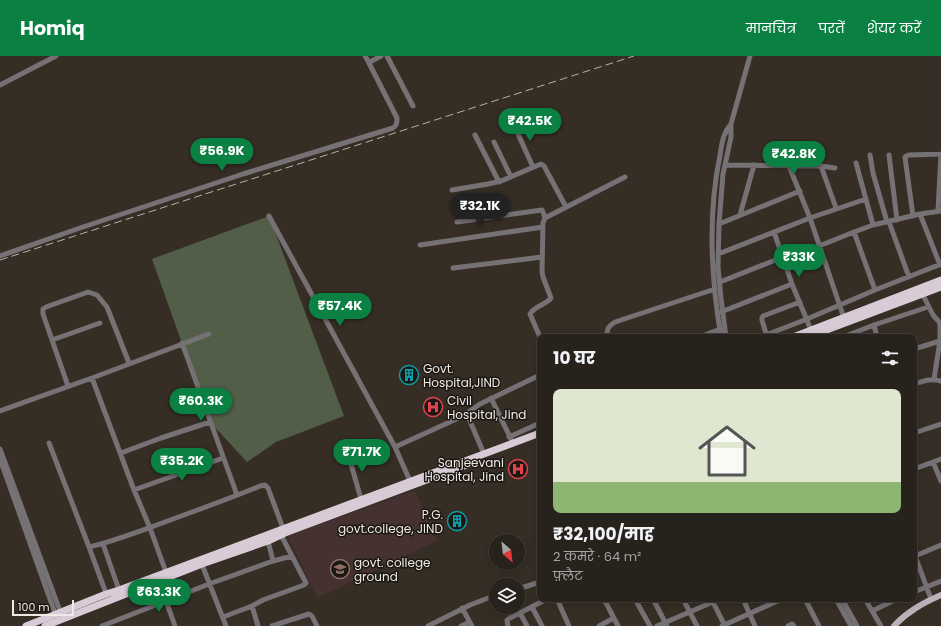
<!DOCTYPE html>
<html lang="hi">
<meta charset="utf-8">
<style>
body{margin:0;font-family:Poppins,"Noto Sans Devanagari",sans-serif;background:#342f29;color:#f1f3f6;height:100vh;display:flex;flex-direction:column;font-size:15px;white-space:nowrap}
*{box-sizing:border-box;margin:0}
p{font-size:13px;color:#a5a4a3}
.icon{flex:none;width:22px;height:22px;fill:none;stroke:currentColor;stroke-width:2;stroke-linecap:round;stroke-linejoin:round}
.map{position:relative;flex:1;overflow:hidden}
.details{position:absolute;left:537px;top:278px;width:380px;height:268px;display:flex;flex-direction:column;background:#28221c;border-radius:8px;box-shadow:0 2px 10px #0003,0 0 0 1px #443f3b}
.details>*{flex:none}
.needle{width:26px;rotate:152deg}
.buttons{position:absolute;left:489px;top:478px;display:grid;gap:8px}
.buttons a{display:grid;place-items:center;width:36px;height:36px;border-radius:50%;background:#28221c;box-shadow:0 2px 10px #0003,0 0 0 1px #443f3b;font-size:20px}
.scale{position:absolute;left:12px;bottom:10px;width:62px;box-sizing:border-box;padding-left:4px;border:2px solid #eee9e3;border-top:0;font-size:11px;line-height:14px;white-space:nowrap;color:#eee9e3;-webkit-text-stroke:3px #1b1713;paint-order:stroke}
.price{position:absolute;translate:-50% -34px;padding:0 9px;border-radius:14px;background:#0b8043;color:#fff;font-size:13px;line-height:26px;filter:drop-shadow(0 1px 2px #0008)}
.price::after{content:'';position:absolute;left:50%;top:24px;width:12px;height:9px;margin-left:-6px;background:inherit;clip-path:polygon(0 0,100% 0,50% 100%)}
.price.active{background:#222;color:#fff}
ul{padding:0;list-style:none}
li{display:grid;align-content:center;gap:8px;height:212px;padding:0 16px}
li span{display:grid;place-items:center;height:124px;border-radius:8px;color:#555}
li>.icon{margin-inline-start:auto}
span .icon{width:72px;height:72px;fill:#fffc;stroke-width:1}
li b{font-size:17px}
h2{display:flex;justify-content:space-between;align-items:center;height:48px;padding:0 16px;font-size:17px}
header{display:flex;align-items:center;gap:24px;box-sizing:border-box;height:56px;padding:0 20px;background:#0b8043;color:#fff}
header strong{font-size:19px}
nav{display:flex;gap:22px;margin-inline-start:auto;font-size:14px}
.map>svg:first-child{display:block}
.education{fill:#463131}
.green{fill:#535e49}
.lines{fill:none;stroke-linecap:round;stroke-linejoin:round}
.minor{stroke:#767175;stroke-width:5}
.major{stroke:#bcb1b9;stroke-width:6}
.highway{stroke:#d8cbd5;stroke-width:7}
.rail{stroke:#b6b0a9;stroke-width:1;stroke-dasharray:8 4;stroke-linecap:butt}
.labels{text-anchor:middle;dominant-baseline:central;stroke-width:3;stroke-linejoin:round;paint-order:stroke}
.poi-label{font-size:12px;fill:#eee9e3;stroke:#1b1713;text-anchor:start}
</style>
<header>
<strong>Homiq</strong>
<nav><a>मानचित्र</a><a>परतें</a><a>शेयर करें</a></nav>
</header>
<div class="map">
<svg width="941" height="570" viewBox="0 0 941 570">
<rect width="100%" height="100%" fill="#362e25"/>
<path class="education" d="M415,434L437,485L317,542L288,480Z"/>
<path class="green" d="M269,160L344,360L276,386L247,406L210,366L152,203Z"/>
<g class="lines">
<path class="minor" d="M365,0L368,5L370,6L381,0
M387,0L413,50
M0,29L56,0
M513,67L533,111
M475,79L499,126
M494,86L511,121
M870,99L873,117L887,166
M889,99L897,164
M856,107L873,169
M725,109L821,110L835,112
M789,110L810,162L844,262
M821,110L836,152
M452,134L488,128L501,125L541,108L544,110L566,151
M938,155L941,98
M920,158L940,209
M740,159L754,109
M269,160L395,391L410,425
M913,160L905,101L906,100L909,99L941,98
M457,166L542,154L543,156L545,162
M889,166L909,221
M719,168L800,135
M774,176L792,228L811,274
M854,176L875,234
M420,189L543,171
M819,190L854,176L873,169L920,158L941,155
M718,198L810,162L866,143
M0,200L80,172L243,118L393,72C397,69 397,67 397,62L368,5
M453,212L542,201
M720,226L783,201
M921,235L933,259L941,268
M721,256L792,228
M874,269L877,281
M766,279L807,263L875,234L941,208
M540,281L530,258C534,250 546,249 551,242L543,221L542,216L543,167L545,162L625,121
M607,281C606,273 609,270 615,266L715,233
M700,281L720,273
M721,281C711,222 708,157 720,99C722,87 723,77 731,68
M726,281L721,242L718,211L719,168L723,118L731,81V68L750,0
M767,281L762,264V262L763,260L800,246
M843,281L874,269L928,251
M52,284L100,267
M182,287L237,439
M914,293L940,285
M92,322L134,434L150,472L167,519
M934,323L940,285V267
M914,328C924,325 930,322 941,325
M68,330L43,258V253L46,251L88,236L97,239L107,251L129,307
M491,342L513,387
M0,355L92,322L209,278
M467,358L484,398
M914,377L941,368
M509,381L540,367
M49,387L89,491L107,540
M395,391L463,360L480,348L540,319
M0,393L63,563
M347,394L361,443
M121,397L161,382L210,366
M0,403L56,560
M933,406L941,425
M914,413L941,403
M134,434L223,402
M268,485L273,505
M103,488L119,534
M89,491C115,485 140,475 165,466C197,454 229,443 260,430L265,429L268,432L284,475
M914,497L931,543
M915,500L941,489
M201,506L226,570
M159,525L175,570
M518,533L540,526
M914,536L941,525
M557,543L569,570
M604,543L618,570
M635,543L650,570
M653,543L667,570
M683,543L697,570
M743,543L755,570
M805,543L819,570
M836,543L851,570
M842,543L857,570
M865,543L881,570
M712,544L725,570
M252,550L258,570
M532,551L542,570
M462,552L472,570
M872,555L897,543
M520,557L527,570
M223,561L252,550L263,544L304,529L306,527L281,479
M102,570L209,528L273,505L292,500
M272,570L309,558L312,560L317,570
M428,570L470,549L496,539
M461,570L470,566
M508,570L507,564L510,562L547,543
M599,570L614,562
M657,570L720,543
M722,570L782,543
M788,570L792,568L794,570"/>
<path class="major" d="M894,570C908,555 923,547 941,539"/>
<path class="highway" d="M793,281L941,224
M808,281L941,231
M26,570L106,538L119,534L540,377
M45,570L202,508L268,485L285,477L472,407"/>
<path class="rail" d="M0,204L634,0"/>
</g>
<defs>
<g id="building-ring" transform="scale(1)"><circle r="9.5" fill="#1b1713" stroke="#0f9aa8" stroke-width="1.5"/><path d="M-4-6H4V6H1V3H-1V6H-4ZM-2.5-4.3h1.7v1.8h-1.7ZM.8-4.3h1.7v1.8H.8ZM-2.5-1h1.7V.8h-1.7ZM.8-1h1.7V.8H.8Z" fill="#0f9aa8"/></g>
<g id="hospital-ring" transform="scale(1)"><circle r="9.5" fill="#1b1713" stroke="#e0444e" stroke-width="1.5"/><path d="M-5-5h3v3.5h4V-5h3V5h-3V1.5h-4V5h-3Z" fill="#e0444e"/></g>
<g id="university-ring" transform="scale(1)"><circle r="9.5" fill="#1b1713" stroke="#8d6e63" stroke-width="1.5"/><path d="M0-5L7-2L0 1L-7-2ZM-4 1L0 2.5L4 1V4Q0 6-4 4Z" fill="#8d6e63"/></g>
</defs>
<g fill-rule="evenodd">
<use href="#building-ring" x="409" y="319"/>
<use href="#hospital-ring" x="433" y="351"/>
<use href="#hospital-ring" x="518" y="413"/>
<use href="#building-ring" x="457" y="465"/>
<use href="#university-ring" x="340" y="513"/>
</g>
<g class="labels">
<g class="poi-label">
<text x="423" y="312">Govt.<tspan x="423" dy="14">Hospital,JIND</tspan></text>
<text x="447" y="344">Civil<tspan x="447" dy="14">Hospital, Jind</tspan></text>
<text x="504" y="406" text-anchor="end">Sanjeevani<tspan x="504" dy="14">Hospital, Jind</tspan></text>
<text x="443" y="458" text-anchor="end">P.G.<tspan x="443" dy="14">govt.college, JIND</tspan></text>
<text x="354" y="506">govt. college<tspan x="354" dy="14">ground</tspan></text>
</g>
</g>
</svg>
<div class="buttons">
<a><svg class="needle" viewBox="-14 -14 28 28"><path d="M0-13l5 13h-10z" fill="#e53935"/><path d="M0 13l5-13h-10z" fill="#a5a4a3"/></svg></a>
<a><svg class="icon" aria-label="layers" viewBox="0 0 24 24"><path d="M12 4l9 5-9 5-9-5zM3 14l9 5 9-5"/></svg></a>
</div>
<div class="scale">100 m</div>
<b class="price" style="left:530px;top:86px">₹42.5K</b>
<b class="price" style="left:222px;top:116px">₹56.9K</b>
<b class="price" style="left:794px;top:119px">₹42.8K</b>
<b class="price active" style="left:480px;top:171px">₹32.1K</b>
<b class="price" style="left:799px;top:222px">₹33K</b>
<b class="price" style="left:340px;top:271px">₹57.4K</b>
<b class="price" style="left:201px;top:366px">₹60.3K</b>
<b class="price" style="left:362px;top:417px">₹71.7K</b>
<b class="price" style="left:182px;top:426px">₹35.2K</b>
<b class="price" style="left:159px;top:557px">₹63.3K</b>
<section class="details">
<h2>10 घर<svg class="icon" aria-label="filters" viewBox="0 0 24 24"><path d="M4 7h16M4 17h16"/><circle cx="9" cy="7" r="2"/><circle cx="15" cy="17" r="2"/></svg></h2>
<ul>
<li><span style="background:linear-gradient(#dfe7d0 75%,#8fb573 0)"><svg class="icon" aria-label="home" viewBox="0 0 24 24"><path d="M3 11l9-7 9 7M6 9v11h12V9"/></svg></span><div><b>₹32,100/माह</b><p>2 कमरे · 64 m²</p><p>फ़्लैट</p></div></li>
</ul>
</section>
</div>
